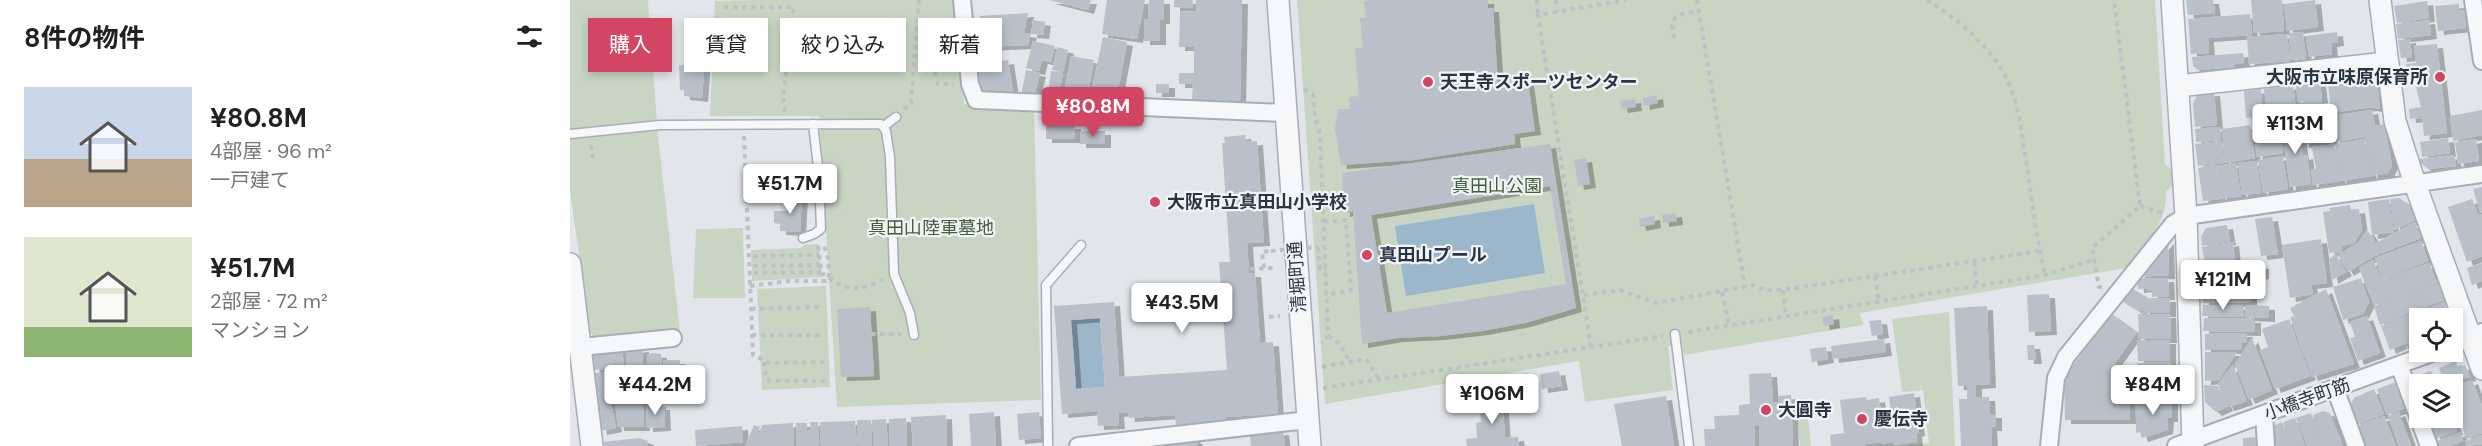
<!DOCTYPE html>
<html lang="ja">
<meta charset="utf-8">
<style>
body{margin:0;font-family:"DM Sans","Noto Sans JP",sans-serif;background:#f6f6f6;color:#202124;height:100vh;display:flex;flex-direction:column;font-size:22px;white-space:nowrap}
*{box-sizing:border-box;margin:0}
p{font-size:20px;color:#757577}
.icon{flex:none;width:33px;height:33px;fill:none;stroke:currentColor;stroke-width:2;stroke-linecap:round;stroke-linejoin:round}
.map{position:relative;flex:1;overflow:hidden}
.drawer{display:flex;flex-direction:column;background:#fff;width:570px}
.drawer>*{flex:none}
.guide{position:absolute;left:18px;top:18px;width:570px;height:54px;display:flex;gap:12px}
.controls{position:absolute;left:1839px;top:308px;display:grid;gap:12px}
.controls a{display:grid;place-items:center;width:54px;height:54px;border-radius:0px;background:#fff;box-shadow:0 3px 9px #0003;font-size:30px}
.price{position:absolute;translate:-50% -51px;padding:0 14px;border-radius:6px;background:#fff;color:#222;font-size:20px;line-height:39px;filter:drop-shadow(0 2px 3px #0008)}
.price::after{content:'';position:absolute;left:50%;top:36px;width:18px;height:14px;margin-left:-9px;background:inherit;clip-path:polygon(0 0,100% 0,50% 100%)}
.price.active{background:#d24563;color:#fff}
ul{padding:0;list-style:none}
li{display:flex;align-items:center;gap:18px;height:150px;padding:0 24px}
li span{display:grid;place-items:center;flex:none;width:168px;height:120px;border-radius:0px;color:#555}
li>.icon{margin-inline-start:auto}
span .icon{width:72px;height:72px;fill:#fffc;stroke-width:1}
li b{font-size:26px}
h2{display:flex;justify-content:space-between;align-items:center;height:72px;padding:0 24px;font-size:26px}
.pill{padding:0 21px;border-radius:0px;background:#fff;box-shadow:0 3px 9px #0003;font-size:21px;line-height:54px}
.pill.active{background:#d24563;color:#fff}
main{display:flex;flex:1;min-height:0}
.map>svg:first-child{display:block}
.green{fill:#c9d5c3}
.water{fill:#9cb6cc}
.building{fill:#b9c0c9;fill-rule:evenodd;filter:url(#shadow)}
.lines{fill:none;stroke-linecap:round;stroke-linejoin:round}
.service-casing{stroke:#a7adb6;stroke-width:11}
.minor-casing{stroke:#a7adb6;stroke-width:20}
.tertiary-casing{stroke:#a7adb6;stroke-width:24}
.path{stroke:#bcc1c6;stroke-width:4;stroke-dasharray:4.5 4.5;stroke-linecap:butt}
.service{stroke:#f5f7f9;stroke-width:8}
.minor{stroke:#f5f7f9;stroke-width:16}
.tertiary{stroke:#f5f7f9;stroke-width:21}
.path-bridge{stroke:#bcc1c6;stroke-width:4;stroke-dasharray:4.5 4.5;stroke-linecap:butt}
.poi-dot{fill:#d24563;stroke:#f2f5f8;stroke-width:2}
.labels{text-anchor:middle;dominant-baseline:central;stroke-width:4.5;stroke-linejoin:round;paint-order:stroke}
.poi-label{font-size:18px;font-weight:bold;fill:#2a3544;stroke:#f2f5f8;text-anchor:start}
.park-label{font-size:18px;fill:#416036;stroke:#f2f5f8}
.street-label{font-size:18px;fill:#2a3544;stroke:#f2f5f8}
</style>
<main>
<section class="drawer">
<h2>8件の物件<svg class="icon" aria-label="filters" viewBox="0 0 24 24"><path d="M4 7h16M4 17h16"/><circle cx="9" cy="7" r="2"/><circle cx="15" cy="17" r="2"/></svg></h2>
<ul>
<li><span style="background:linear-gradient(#c9d6e8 60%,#b9a48a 0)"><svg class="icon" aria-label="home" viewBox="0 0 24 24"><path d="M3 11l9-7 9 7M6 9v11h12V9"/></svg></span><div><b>¥80.8M</b><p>4部屋 · 96 m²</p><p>一戸建て</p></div></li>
<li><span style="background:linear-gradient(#dfe7d0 75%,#8fb573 0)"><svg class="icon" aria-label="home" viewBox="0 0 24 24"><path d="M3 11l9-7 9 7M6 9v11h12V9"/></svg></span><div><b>¥51.7M</b><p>2部屋 · 72 m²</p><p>マンション</p></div></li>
</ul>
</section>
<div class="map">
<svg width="1912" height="446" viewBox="0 0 1912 446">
<defs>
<filter id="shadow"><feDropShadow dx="6" dy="4" stdDeviation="0" flood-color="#0004"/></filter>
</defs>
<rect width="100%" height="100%" fill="#e2e6eb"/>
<path class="green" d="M0,0H78L88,136L110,331L29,340L20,333L0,191Z
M187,0H383L394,104L464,107L471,400L267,407L249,116H140L145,1Z
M727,0H1585L1595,164L1605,173L1606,183L1596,191C1598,223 1575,244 1556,268L1290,313L1293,325L1114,355L1112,344L1098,346L1103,390L1015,402L1009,361L755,404Z
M173,228L175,298H123L126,229Z
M249,244L252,277L182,281L181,250L232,248L234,245Z
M256,286L260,387L192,390L187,289Z
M1379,312L1385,446H1337L1359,443L1353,390L1332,392L1322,319Z
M1236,398L1241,446H1230L1225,399Z"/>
<path class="water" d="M964,204L975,273L836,296L825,226Z
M530,318L535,387L506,389L501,320Z"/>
<path class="building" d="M479,0H521L518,10Z
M537,0H575L567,39L532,34Z
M579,0H594V20H590V41H574V19H578Z
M604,0H623L622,8L604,7Z
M626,0H672L670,101L622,100L623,84H609V73H624V47H609L610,11L626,12Z
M803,0H918V8H923L928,84L958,82L965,131L944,134L945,144L844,160L771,165L765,129L768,109H780L779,97L789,96L785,48H793L790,18H796L794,1Z
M1616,0H1643L1645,13L1618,15Z
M1681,0H1712L1714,31L1684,33Z
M1745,0L1748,27L1717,31L1714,4Z
M1857,1L1859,18L1827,23L1824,6Z
M1889,4V11L1894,10L1896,28L1868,31L1865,6Z
M458,13L454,33L461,34L458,45L410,47L409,34H412L410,16Z
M1680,14L1682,35L1638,38L1639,53L1621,54L1618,19Z
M463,20L475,22L473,35L461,34Z
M1859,20L1861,35L1828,39L1826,24Z
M1733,32L1736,59L1721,60L1719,33Z
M1767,32L1768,42L1761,43L1762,54L1739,57L1736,36Z
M1717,34L1720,61L1679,64L1677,37Z
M533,37L557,42L547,96L536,93L535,98L521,94Z
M1840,39L1842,57L1831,58L1828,40Z
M463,41L485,46L481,62L472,60L469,71L456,68Z
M1867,44L1877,133L1854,136L1852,118L1840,119L1839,109L1851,107L1846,87H1849L1847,73L1837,74L1836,64L1846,63L1844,46Z
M487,47L498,50L493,72L482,70Z
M1673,53L1674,63L1665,64V67L1628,70L1623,66L1622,57Z
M118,56L135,58L132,98L114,96V90H110L109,65H117Z
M501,56L524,60L518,93L495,88Z
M438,60L443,92L411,91L407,63L413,62L414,64Z
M456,70L470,73L465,93L460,98L451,96Z
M481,71L493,72L489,96L478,94Z
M1797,77L1807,84L1810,109L1801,107L1761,113L1758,83Z
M1750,82L1752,99L1728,102L1726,86Z
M586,84H599V93H586Z
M1723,85L1727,118L1698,122L1694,89Z
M1691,89L1693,116L1676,118L1674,91Z
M1644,92L1647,125L1625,127L1623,104L1628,93Z
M1087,95L1088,103L1074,106L1073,98Z
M1065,99L1066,107L1052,109L1050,101Z
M1751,100L1754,123L1731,126L1728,103Z
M1802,110L1805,126L1814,124L1822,165L1818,173L1802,176L1793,127L1794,137L1765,142L1761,116Z
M1912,110V135L1883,141L1880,116Z
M1697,119V124L1709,123L1713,153L1687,157L1682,121Z
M1728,120L1733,156L1737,155L1741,184L1720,187L1711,123Z
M1760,124L1762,141L1733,144V128Z
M505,125V139H476V126Z
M1680,125L1685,158L1655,163L1652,129Z
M1650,127L1651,140L1626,142L1625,129Z
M510,131H535V144H510Z
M675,135L676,142L687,141L694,242L677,243L679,273H685L690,343L703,342L708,414L656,417V422L606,425L605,415L559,418L558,412L548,413L549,425L528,426L527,411L492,414L484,306L544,302L549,377L657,370L649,262H660L652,143H655L654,137ZM530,318L535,387L506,389L501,320Z
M1878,138L1880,153L1852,157L1850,142Z
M1794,139L1801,176L1771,181L1765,144Z
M1906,139L1909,161L1888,164L1885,142Z
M1652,141L1654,163L1628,166L1625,144Z
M980,144L1006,308L955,323L912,331L870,336L827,338L792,344L783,211L774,213L772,173ZM980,186L996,284L817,313L801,215Z
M1764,144L1770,181L1743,185L1741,169H1746L1742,147Z
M1884,155L1886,166L1859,169L1850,163L1849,159Z
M1713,156L1718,189L1693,193L1688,160Z
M1016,158L1020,184L1008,186L1004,160Z
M1687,161L1691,193L1672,195L1668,163Z
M1666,163L1671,196L1651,199L1646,166Z
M1645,165L1650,199L1633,201L1628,168Z
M1912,187V211L1910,212L1903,189Z
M220,194H232L230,232L210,231V224L204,223V211H219Z
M1830,198L1839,206L1845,220L1825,230L1820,199Z
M1819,199L1824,232L1802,235L1798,202Z
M1902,199L1908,215L1912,214V256L1897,262L1878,207Z
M1780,205L1781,210L1789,209L1792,230L1784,243L1771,246L1772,252L1759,253L1753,212L1760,211L1759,208Z
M1106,213L1107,221L1093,223L1092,215Z
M1084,216L1085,224L1070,227L1069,219Z
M1702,217L1708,254L1691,256L1685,219Z
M1845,222L1851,238L1804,256L1800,246Z
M1657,225L1660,241L1632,246L1631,237L1636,228Z
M1797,230L1805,241L1796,248L1799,246L1804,256L1778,272L1768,255L1789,242Z
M1751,239L1757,283L1741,285L1743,294L1720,298L1712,245Z
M1598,240L1599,275L1566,277Z
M1851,241L1858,261L1812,279L1805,258Z
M1663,242L1665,260L1635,265L1632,247Z
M1766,254L1776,272L1762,280L1759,259Z
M1803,260L1811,280L1859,263L1867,283L1804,305L1789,268Z
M1912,263V281L1902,285L1897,268Z
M1655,265H1676V286H1635V269H1655Z
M1677,265H1693V275L1684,277V276H1677Z
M1598,278L1599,296L1582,297V291H1578L1577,288L1568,289L1567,279Z
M1791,278L1799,302L1793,314L1773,320L1763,287Z
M1868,284L1874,300L1810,325L1804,306Z
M1558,286L1578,298L1570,312L1550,300Z
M1633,288H1681V303H1633Z
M1756,289L1784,364L1742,377L1720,317L1724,316L1720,308Z
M1479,294L1481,331L1459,332L1457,295Z
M1579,298H1600V313H1572Z
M1874,302L1880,318H1860L1857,309Z
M1633,305L1674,306V317L1632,316Z
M1675,305L1699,306V318L1675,317Z
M1417,306L1420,384L1406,385V397H1419L1420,414H1426V427H1421L1422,446H1391L1389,399H1397V386H1388L1384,308Z
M300,307L304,376L271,377L267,309Z
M1855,309L1859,318H1850V338L1845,339L1838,323L1844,340L1832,345L1829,337L1831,345L1820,350L1811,326Z
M1542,314L1567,332L1542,367L1552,378H1559L1560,420H1495L1494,377Z
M1568,314H1600L1601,339H1569Z
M1263,315L1264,324L1254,326L1252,317Z
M1797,316L1810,353L1788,361L1780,338L1785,337L1780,322Z
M1634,318L1685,319V332L1633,331Z
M1719,319L1740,376L1705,389L1690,350L1698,347L1692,329Z
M1311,320L1313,334L1302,336L1299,321Z
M1677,333V343H1672V350H1635V334Z
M1682,338L1702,390L1679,400L1665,364Z
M1314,339L1316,352L1263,359L1261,346Z
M1567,340H1600V361H1568Z
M1457,345H1464L1466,360H1458Z
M1256,347L1258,359L1242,362L1240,349Z
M52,348L54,367L24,370L22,358L26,351Z
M73,348L72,365L57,366L56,350Z
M1635,352H1667L1649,380L1635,381Z
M81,353L91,354L93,391H78L77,355Z
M93,360H110V391H94Z
M1886,361L1888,368L1895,365L1900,377L1875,384L1869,368Z
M1601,362V373L1567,374V363Z
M1663,365L1677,401L1658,407L1648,384Z
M72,369L73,385H42V370Z
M989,371L992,386L972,389L970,374Z
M1861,371L1866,384H1850L1849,390L1844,377Z
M35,372L46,428L31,431L24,373Z
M1201,373L1203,402H1208V396L1221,395L1223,446H1190L1189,426H1184L1185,446H1135L1134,429H1145L1144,416L1169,415V405L1180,404L1179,374Z
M1601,374V396L1570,397V390H1567V375Z
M942,379L943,389L934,390L933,380Z
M1902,380L1912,406V419L1890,427L1882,411V388Z
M1823,383L1831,386L1838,407L1817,415L1807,389Z
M1634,385L1648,386L1657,407L1646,412L1635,402Z
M72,386L74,427H48L43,388Z
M1804,389L1814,414L1786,425L1779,408L1784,398Z
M1344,393L1349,432L1346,433L1347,442L1323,445V442L1311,444V442L1296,444V446H1261L1260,435L1274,433L1270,400L1296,397L1297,400L1309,398L1312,420L1322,419L1319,397Z
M932,396L935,438L948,437L949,446H897L896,439L907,438L906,423L911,422L909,398Z
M1096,396L1104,446H1052L1044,404Z
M1602,398V418H1598L1597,430L1572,438L1570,432L1566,433V399Z
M76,403H90V406H94L95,427L77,428Z
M1753,411L1760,413L1773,446H1755L1743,415Z
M424,412L426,446H401L399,414Z
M469,412L471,438L449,440L447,414Z
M1829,412L1841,445L1839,446H1829L1818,416Z
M1741,413L1754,446H1737L1726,418Z
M376,415L377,446H343L341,417Z
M1814,416L1826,446H1795L1787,426Z
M1870,417H1882L1887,431L1866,439L1859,421Z
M336,418L337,446H320L319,419Z
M1725,418L1735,446H1698L1701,427L1712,422L1718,439L1713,422Z
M316,419L318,446H304L302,420Z
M287,420H301L302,446H288Z
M1912,420V433L1896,439L1892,427Z
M285,421L287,446H251L250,422Z
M240,422H248L249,446H227L226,423H237V430H241Z
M223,423L224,446H186L192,425Z
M184,425L190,427L185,446H175Z
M172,426L173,442L126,446L125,430Z
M713,431L715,446H681L680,435Z
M1890,432L1893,441L1880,446H1865L1864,442Z
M1912,435V444L1897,446L1895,441Z
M1685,437L1686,446H1673V438Z
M69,438L78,441L77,446H33V442Z
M623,438L628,442V446H588V443Z"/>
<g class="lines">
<g class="service-casing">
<path id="service" d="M314,126L326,117
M0,134L90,125L311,124L316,131L320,157L324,274L340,313L344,335
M233,238L244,234L251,229L249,176L243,124
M1105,334L1119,446
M478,446L476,285L511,245"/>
</g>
<g class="minor-casing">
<path id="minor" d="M392,0L400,84L406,100L715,113
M1903,0L1912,61
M1882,346L1912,332
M11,347L103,338
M1829,365L1859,446
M1765,388L1786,446
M1694,415L1696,446
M508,446L738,420
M1479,446L1486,378L1496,357L1603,224L1616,216L1912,174
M1606,446L1867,351"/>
</g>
<g class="tertiary-casing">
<path id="tertiary" d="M708,0L740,446
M1602,0L1616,216L1623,446
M1810,0L1825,121L1845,184L1912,369
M1608,86L1816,63
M0,264L22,446"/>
</g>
<path class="path" d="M967,0L968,15
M986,0L987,12
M1127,0L1175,287
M1357,0C1391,21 1426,51 1441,89C1450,112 1452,137 1456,161C1462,199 1466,237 1475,275
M154,7H224L213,98L215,112
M350,20L368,84H384
M1104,38L1102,26L1105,18L1111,14L1129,11
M734,89L743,95L745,117L750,133L758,336L752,343
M334,109L341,103L349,0
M174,136L183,355L199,363L255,362
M21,145L24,162
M1570,206L1593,213
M754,222L776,220L781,290L756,295
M248,246L252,274L259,275
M748,247L750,269H756
M183,256L249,255
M1404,262L1407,284
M183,266L250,265
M694,268L692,252L701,251
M680,269L704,268
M184,273L251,272
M1305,276L1309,301
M259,278C277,292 295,290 313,279
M180,286L220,281H256L259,278L258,258L253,243
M1532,287H1529L1522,248L1570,206L1544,0
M1213,290L1216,316
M1152,292L1159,326
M1014,295L1050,290L1086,303L1183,285L1195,290H1213L1469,251
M181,309L252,307
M699,317L710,316
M1118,332L1475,275L1523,260
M301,334H331
M182,335H253
M758,336L769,343L780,362
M1021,347L968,15L1057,0
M194,362L196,378L200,381H256
M752,367L796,359L809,379
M753,388L1093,336"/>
<use href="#service" class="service"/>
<use href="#minor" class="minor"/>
<use href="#tertiary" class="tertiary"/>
<path class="path-bridge" d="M701,251L748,247"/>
</g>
<g class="poi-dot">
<circle cx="1870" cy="77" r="6"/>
<circle cx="858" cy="82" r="6"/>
<circle cx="585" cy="202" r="6"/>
<circle cx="797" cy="255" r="6"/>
<circle cx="1196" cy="410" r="6"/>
<circle cx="1292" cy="419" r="6"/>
</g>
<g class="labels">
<g class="poi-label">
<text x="1858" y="77" text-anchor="end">大阪市立味原保育所</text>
<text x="870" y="82">天王寺スポーツセンター</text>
<text x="597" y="202">大阪市立真田山小学校</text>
<text x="809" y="255">真田山プール</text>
<text x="1208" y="410">大圓寺</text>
<text x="1304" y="419">慶伝寺</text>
</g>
<g class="park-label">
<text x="927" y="186">真田山公園</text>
<text x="361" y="228">真田山陸軍墓地</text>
</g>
<g class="street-label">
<text transform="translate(727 277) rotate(-94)">清堀町通</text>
<text transform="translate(1737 399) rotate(-20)">小橋寺町筋</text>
</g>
</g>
</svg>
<div class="controls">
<a><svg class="icon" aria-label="locate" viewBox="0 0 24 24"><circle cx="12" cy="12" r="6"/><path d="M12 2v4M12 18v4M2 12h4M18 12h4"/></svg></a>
<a><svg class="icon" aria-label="layers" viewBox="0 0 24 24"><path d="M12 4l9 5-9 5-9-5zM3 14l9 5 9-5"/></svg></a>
</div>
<b class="price active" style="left:523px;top:138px">¥80.8M</b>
<b class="price" style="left:1725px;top:155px">¥113M</b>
<b class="price" style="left:220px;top:215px">¥51.7M</b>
<b class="price" style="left:1653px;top:311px">¥121M</b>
<b class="price" style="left:612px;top:334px">¥43.5M</b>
<b class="price" style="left:85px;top:416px">¥44.2M</b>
<b class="price" style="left:1583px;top:416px">¥84M</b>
<b class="price" style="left:922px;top:425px">¥106M</b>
<div class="guide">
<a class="pill active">購入</a>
<a class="pill">賃貸</a>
<a class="pill">絞り込み</a>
<a class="pill">新着</a>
</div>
</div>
</main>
